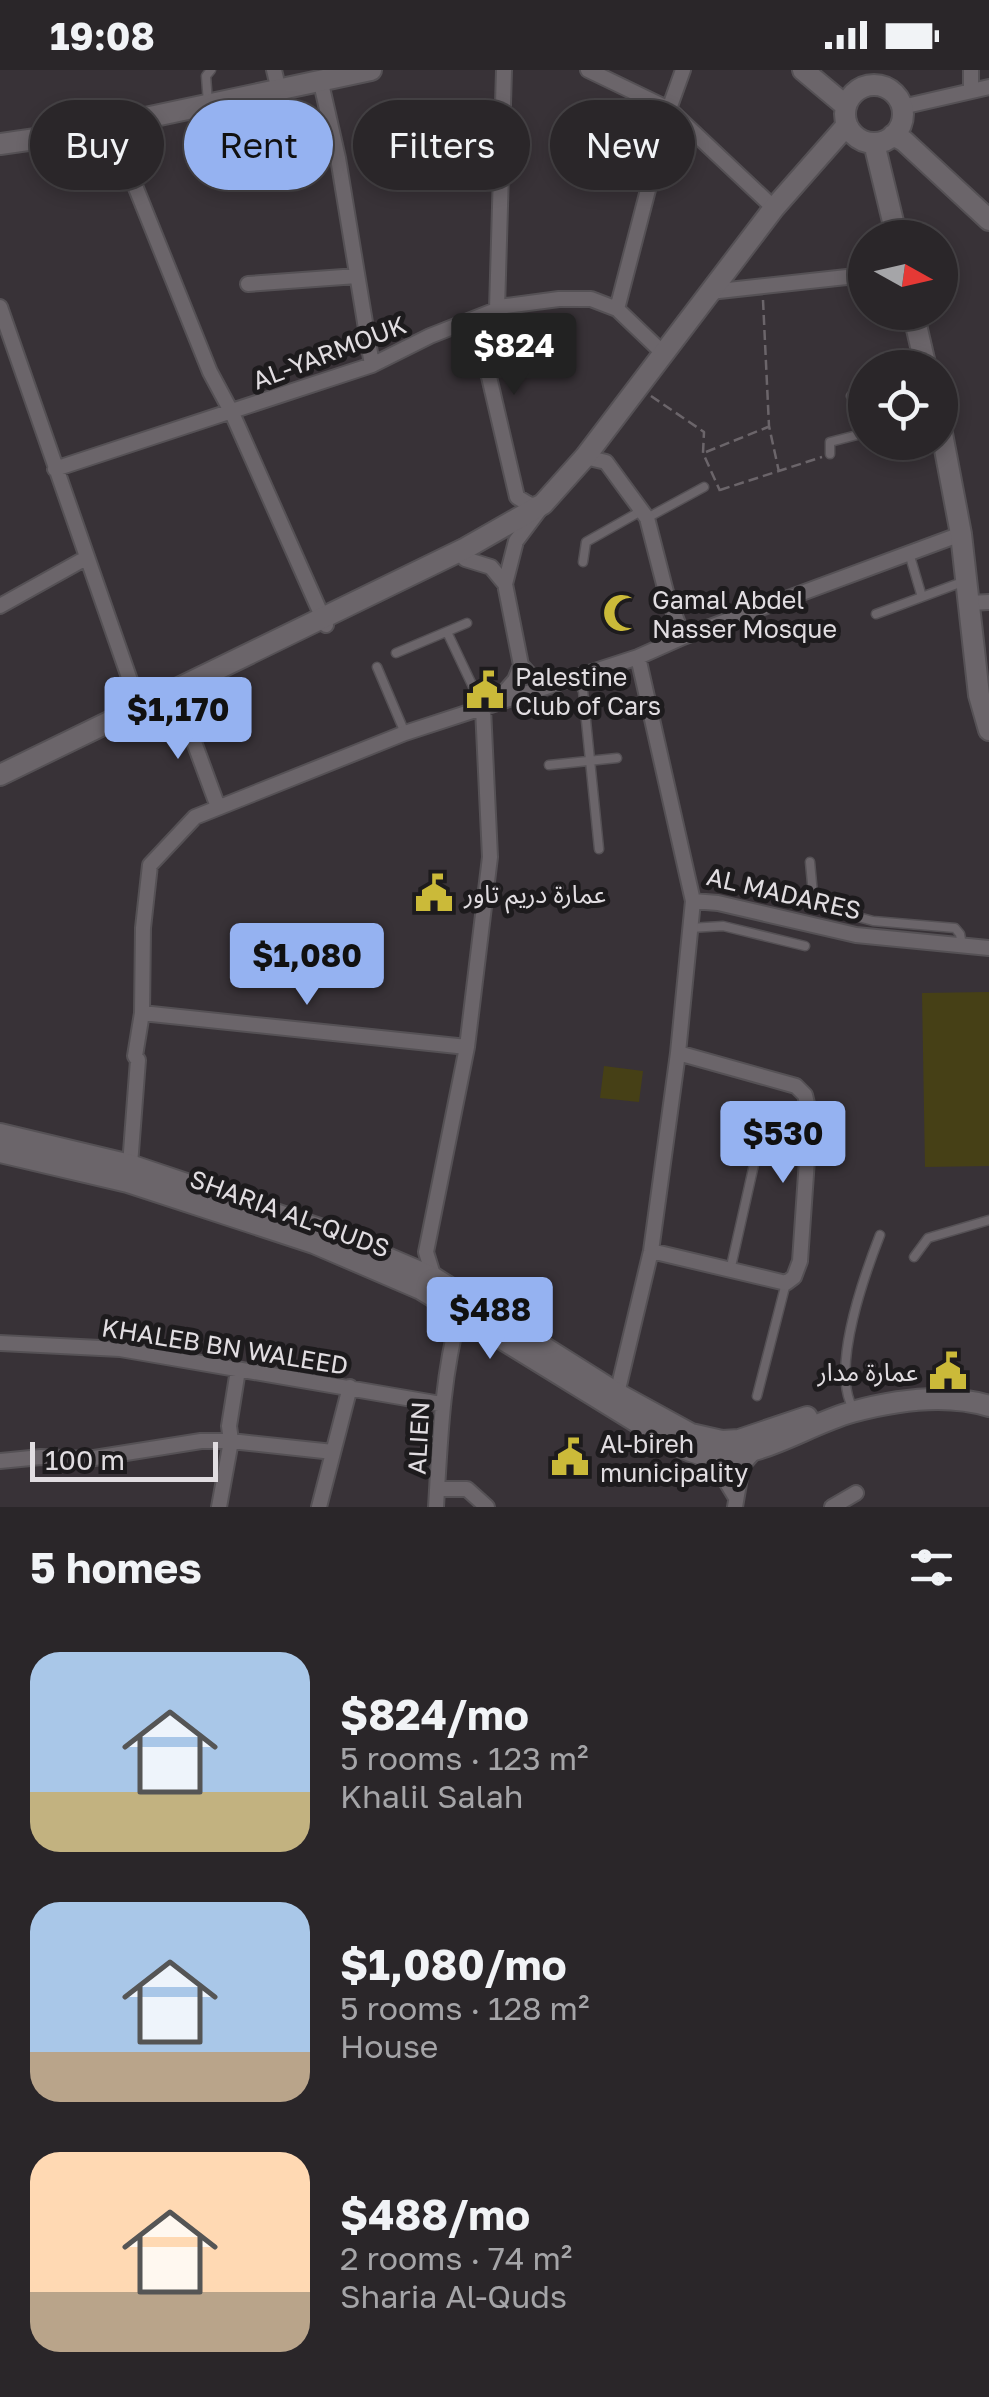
<!DOCTYPE html>
<meta charset="utf-8">
<style>
body{margin:0;font-family:"Golos Text","Noto Sans Arabic",sans-serif;background:#322e31;color:#f1f3f6;height:100vh;display:flex;flex-direction:column;font-size:38px;white-space:nowrap}
*{box-sizing:border-box;margin:0}
p{font-size:32px;color:#a5a5a8}
.icon{flex:none;width:55px;height:55px;fill:none;stroke:currentColor;stroke-width:2;stroke-linecap:round;stroke-linejoin:round}
.map{position:relative;height:1437px;overflow:hidden}
.sheet{display:flex;flex-direction:column;background:#2a2629;flex:1}
.sheet>*{flex:none}
.banner{position:absolute;left:30px;top:30px;width:930px;height:90px;display:flex;gap:20px}
.needle{width:65px;rotate:98deg}
.fabs{position:absolute;left:848px;top:150px;display:grid;gap:20px}
.fabs a{display:grid;place-items:center;width:110px;height:110px;border-radius:50%;background:#2a2629;box-shadow:0 5px 15px #0003,0 0 0 2px #464346;font-size:50px}
.scale{position:absolute;left:30px;bottom:25px;width:188px;box-sizing:border-box;padding-left:10px;border:5px solid #e1dde1;border-top:0;font-size:28px;line-height:35px;white-space:nowrap;color:#e1dde1;-webkit-text-stroke:8px #1d1b1d;paint-order:stroke}
.price{position:absolute;translate:-50% -85px;padding:0 22px;border-radius:10px;background:#95b2f1;color:#111;font-size:32px;line-height:65px;filter:drop-shadow(0 2px 5px #0008)}
.price::after{content:'';position:absolute;left:50%;top:60px;width:30px;height:22px;margin-left:-15px;background:inherit;clip-path:polygon(0 0,100% 0,50% 100%)}
.price.active{background:#222;color:#fff}
ul{padding:0;list-style:none}
li{display:flex;align-items:center;gap:30px;height:250px;padding:0 30px}
li span{display:grid;place-items:center;flex:none;width:280px;height:200px;border-radius:30px;color:#555}
li>.icon{margin-inline-start:auto}
span .icon{width:120px;height:120px;fill:#fffc;stroke-width:1}
li b{font-size:42px}
h2{display:flex;justify-content:space-between;align-items:center;height:120px;padding:0 30px;font-size:42px}
.tag{padding:0 35px;border-radius:45px;background:#2a2629;box-shadow:0 5px 15px #0003,0 0 0 2px #464346;font-size:35px;line-height:90px}
.tag.active{background:#95b2f1;color:#111}
.status{display:flex;justify-content:space-between;align-items:center;height:70px;padding:0 50px;background:#2a2629;direction:ltr}
.status svg{height:28px;fill:currentColor}
.map>svg:first-child{display:block}
.green{fill:#464016}
.lines{fill:none;stroke-linecap:round;stroke-linejoin:round}
.lane-casing{stroke:#555155;stroke-width:11}
.street-casing{stroke:#555155;stroke-width:18}
.secondary-casing{stroke:#555155;stroke-width:24}
.path{stroke:#6b656a;stroke-width:2.5;stroke-dasharray:10 5;stroke-linecap:butt}
.lane{stroke:#6b656a;stroke-width:8}
.street{stroke:#6b656a;stroke-width:14}
.secondary{stroke:#6b656a;stroke-width:20}
.labels{text-anchor:middle;dominant-baseline:central;stroke-width:10;stroke-linejoin:round;paint-order:stroke}
.street-label{font-size:25px;fill:#e1dde1;stroke:#1d1b1d}
.poi-label{font-size:25px;fill:#e1dde1;stroke:#1d1b1d;text-anchor:start}
</style>
<div class="status"><b>19:08</b><svg viewBox="0 0 49 12"><path d="M0 12V9h3v3zM5 12V6h3v6zM10 12V3h3v9zM15 12V0h3v12zM26 1h20v11H26zM47 4h2v5h-2z"/></svg></div>
<div class="map">
<svg width="989" height="1437" viewBox="0 0 989 1437">
<rect width="100%" height="100%" fill="#383237"/>
<path class="green" d="M989,922V1096L925,1097L922,923Z
M604,996L643,1001L639,1032L600,1028Z"/>
<g class="lines">
<g class="lane-casing">
<path id="lane" d="M208,33L206,6L211,0
M851,326L865,321
M830,384V372L865,363
M647,448L704,417
M909,483L922,527
M583,492L586,472L641,441
M876,544L965,511
M447,562L483,638
M396,583L467,553
M377,597L405,663
M576,609L583,621L599,779
M549,695L617,688
M810,792L814,835L873,851L955,858L960,864L962,876
M690,858L723,856L805,876
M914,1187L928,1168L989,1150
M730,1201L755,1090
M757,1326L786,1213
M850,1332C834,1291 864,1206 880,1165"/>
</g>
<g class="street-casing">
<path id="street" d="M274,0L279,21
M588,0L669,39L774,138
M971,0V20
M321,13L338,88L372,295
M902,37L989,17
M111,56L210,302L232,343L326,555
M248,214L357,206
M710,222L865,205
M0,237L139,636L144,641
M497,239L504,0
M617,239L669,39L683,0
M476,251L517,427L530,435L542,434
M585,387L606,392L647,448L666,522L683,567
M55,399L372,295L430,266L506,236L559,229H591L617,239L663,283
M540,439L516,471L505,514L521,595L532,607L554,614
M465,489L491,497L505,514
M970,533L989,532
M0,536L86,488
M638,587L693,831L718,833L856,865L989,878
M169,621L177,626L218,737
M494,634L515,610L521,595
M142,943L467,977
M130,1095L138,990L135,986L142,943L143,858L150,795L195,747L405,663L638,587L683,567L961,464
M651,1181L786,1213L794,1207L800,1191L810,1046L805,1025L796,1016L678,983
M434,1208L426,1182L467,977L490,787L483,638
M0,1273L120,1279L441,1334
M616,1328L651,1181L678,983L693,831
M701,1385L721,1403L735,1426
M0,1391L41,1387L88,1389L201,1371H231L333,1382
M437,1419H467L487,1437
M219,1437L231,1371L229,1356L238,1300
M319,1437L350,1317
M436,1437C440,1371 442,1308 459,1244
M735,1437L742,1396L755,1381
M832,1437L856,1423"/>
</g>
<g class="secondary-casing">
<path id="secondary" d="M803,0L846,36
M845 44a29 29 0 1 1 58 0a29 29 0 1 1-58 0Z
M893,65L904,71L989,150
M874,73L897,168
M0,74L70,64L371,0
M913,242L926,298
M940,353L961,464L979,625L989,660
M0,705L466,478L543,434L585,387L774,138L847,55
M0,1064L130,1095L317,1158L434,1208L618,1324L691,1364L722,1371L739,1370L807,1347
M0,1082L128,1112L314,1173L421,1219L663,1368C677,1374 692,1384 706,1385C760,1390 803,1356 852,1342C896,1330 946,1323 989,1336"/>
</g>
<path class="path" d="M763,230L769,356L779,402
M651,326L704,362L703,383L720,421
M706,382L768,357
M720,420L822,387"/>
<use href="#lane" class="lane"/>
<use href="#street" class="street"/>
<use href="#secondary" class="secondary"/>
</g>
<defs>
<g id="mosque-bare" transform="scale(3)"><path d="M3.5-4.9A6 6 0 1 0 3.5 4.9A5 5 0 1 1 3.5-4.9Z" fill="#cbba39" stroke="#1d1b1d" stroke-width="2.5" paint-order="stroke"/></g>
<g id="civic-bare" transform="scale(3)"><path d="M-.6-6.5H3V-4.5H.6V-3L4-1V1h2V6H-6V1h2V-1L-.6-3ZM-1.2 2.5V6h2.4V2.5Z" fill="#cbba39" stroke="#1d1b1d" stroke-width="2.5" paint-order="stroke"/></g>
</defs>
<g fill-rule="evenodd">
<use href="#mosque-bare" x="622" y="543"/>
<use href="#civic-bare" x="485" y="620"/>
<use href="#civic-bare" x="434" y="823"/>
<use href="#civic-bare" x="948" y="1301"/>
<use href="#civic-bare" x="570" y="1387"/>
</g>
<g class="labels">
<g class="street-label">
<text transform="translate(329 282) rotate(-21)">AL-YARMOUK</text>
<text transform="translate(784 823) rotate(13)">AL MADARES</text>
<text transform="translate(290 1143) rotate(20)">SHARIA AL-QUDS</text>
<text transform="translate(225 1276) rotate(9)">KHALEB BN WALEED</text>
<text transform="translate(418 1368) rotate(-87)">ALIEN</text>
</g>
<g class="poi-label">
<text x="652" y="529">Gamal Abdel<tspan x="652" dy="29">Nasser Mosque</tspan></text>
<text x="515" y="606">Palestine<tspan x="515" dy="29">Club of Cars</tspan></text>
<text x="464" y="823">عمارة دريم تاور</text>
<text x="918" y="1301" text-anchor="end">عمارة مدار</text>
<text x="600" y="1373">Al-bireh<tspan x="600" dy="29">municipality</tspan></text>
</g>
</g>
</svg>
<div class="fabs">
<a><svg class="needle" viewBox="-14 -14 28 28"><path d="M0-13l5 13h-10z" fill="#e53935"/><path d="M0 13l5-13h-10z" fill="#a5a5a8"/></svg></a>
<a><svg class="icon" aria-label="locate" viewBox="0 0 24 24"><circle cx="12" cy="12" r="6"/><path d="M12 2v4M12 18v4M2 12h4M18 12h4"/></svg></a>
</div>
<div class="scale">100 m</div>
<b class="price active" style="left:514px;top:328px">$824</b>
<b class="price" style="left:178px;top:692px">$1,170</b>
<b class="price" style="left:307px;top:938px">$1,080</b>
<b class="price" style="left:783px;top:1116px">$530</b>
<b class="price" style="left:490px;top:1292px">$488</b>
<div class="banner">
<a class="tag">Buy</a>
<a class="tag active">Rent</a>
<a class="tag">Filters</a>
<a class="tag">New</a>
</div>
</div>
<section class="sheet">
<h2>5 homes<svg class="icon" aria-label="filters" viewBox="0 0 24 24"><path d="M4 7h16M4 17h16"/><circle cx="9" cy="7" r="2"/><circle cx="15" cy="17" r="2"/></svg></h2>
<ul>
<li><span style="background:linear-gradient(#a9c7e8 70%,#c2b280 0)"><svg class="icon" aria-label="home" viewBox="0 0 24 24"><path d="M3 11l9-7 9 7M6 9v11h12V9"/></svg></span><div><b>$824/mo</b><p>5 rooms · 123 m²</p><p>Khalil Salah</p></div></li>
<li><span style="background:linear-gradient(#a9c7e8 75%,#b9a48a 0)"><svg class="icon" aria-label="home" viewBox="0 0 24 24"><path d="M3 11l9-7 9 7M6 9v11h12V9"/></svg></span><div><b>$1,080/mo</b><p>5 rooms · 128 m²</p><p>House</p></div></li>
<li><span style="background:linear-gradient(#ffd9b3 70%,#b9a48a 0)"><svg class="icon" aria-label="home" viewBox="0 0 24 24"><path d="M3 11l9-7 9 7M6 9v11h12V9"/></svg></span><div><b>$488/mo</b><p>2 rooms · 74 m²</p><p>Sharia Al-Quds</p></div></li>
</ul>
</section>
